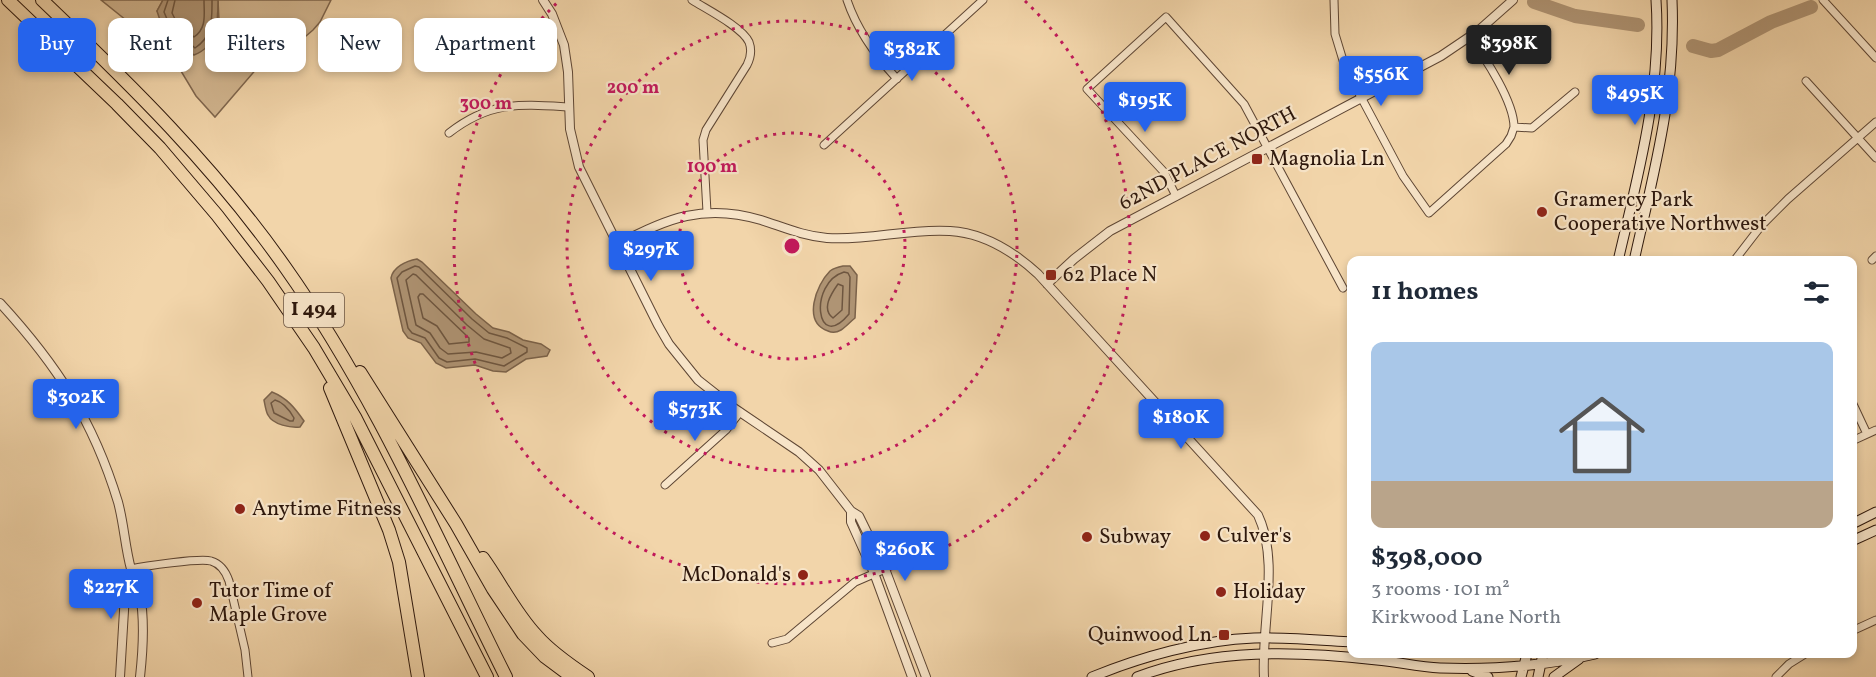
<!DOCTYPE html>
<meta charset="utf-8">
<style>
body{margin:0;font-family:Vollkorn,serif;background:#f2f2f3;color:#1f2937;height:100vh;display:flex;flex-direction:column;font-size:22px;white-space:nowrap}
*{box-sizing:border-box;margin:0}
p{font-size:20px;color:#747a83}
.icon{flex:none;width:33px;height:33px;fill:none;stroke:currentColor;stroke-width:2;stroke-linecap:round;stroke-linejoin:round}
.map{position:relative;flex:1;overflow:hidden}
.details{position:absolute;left:1347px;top:256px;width:510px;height:402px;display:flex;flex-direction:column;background:#fff;border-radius:12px;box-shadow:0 3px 9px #0003}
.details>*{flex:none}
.hud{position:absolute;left:18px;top:18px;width:570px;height:54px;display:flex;gap:12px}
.price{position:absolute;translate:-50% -51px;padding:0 14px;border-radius:6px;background:#2563eb;color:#fff;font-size:20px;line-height:39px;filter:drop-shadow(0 2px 3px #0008)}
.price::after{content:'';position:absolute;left:50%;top:36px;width:18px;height:14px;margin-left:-9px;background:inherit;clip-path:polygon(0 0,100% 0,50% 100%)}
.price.active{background:#222;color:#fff}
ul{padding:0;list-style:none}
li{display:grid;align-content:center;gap:12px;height:318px;padding:0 24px}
li span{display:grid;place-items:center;height:186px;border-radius:12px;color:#555}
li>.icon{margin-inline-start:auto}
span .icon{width:108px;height:108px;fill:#fffc;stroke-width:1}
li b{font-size:26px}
h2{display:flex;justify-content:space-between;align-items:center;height:72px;padding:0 24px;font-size:26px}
.pill{padding:0 21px;border-radius:12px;background:#fff;box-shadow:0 3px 9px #0003;font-size:21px;line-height:54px}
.pill.active{background:#2563eb;color:#fff}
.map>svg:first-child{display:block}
.green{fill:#d1b58f;stroke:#7f664e;stroke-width:1.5}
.water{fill:#af9474;stroke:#7b624a;stroke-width:1.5}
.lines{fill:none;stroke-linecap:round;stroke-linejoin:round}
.shore{stroke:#6e5640;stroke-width:1.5}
.river{stroke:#af9474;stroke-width:14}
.minor-casing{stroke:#5e4634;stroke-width:9}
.tertiary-casing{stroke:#5e4634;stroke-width:10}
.secondary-casing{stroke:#2d170c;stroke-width:11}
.motorway-casing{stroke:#2d170c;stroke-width:14}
.minor{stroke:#f7e4c8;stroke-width:7}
.tertiary{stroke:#f7e4c8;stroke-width:8}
.secondary{stroke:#f7e4c8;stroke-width:9}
.motorway{stroke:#f2d5aa;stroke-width:12}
.ring{fill:none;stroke:#c2185b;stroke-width:3;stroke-dasharray:3 6}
.poi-dot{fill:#8f2418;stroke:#f7e4c8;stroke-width:2}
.labels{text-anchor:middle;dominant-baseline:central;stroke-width:4.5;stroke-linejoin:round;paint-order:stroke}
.shield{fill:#f7e4c8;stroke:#6a5444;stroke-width:1.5}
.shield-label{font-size:20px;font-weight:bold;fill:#2d170c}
.street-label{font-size:21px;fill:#2d170c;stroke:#f7e4c8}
.poi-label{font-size:21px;fill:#2d170c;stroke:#f7e4c8;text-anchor:start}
.centre{fill:#c2185b;stroke:#f7e4c8;stroke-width:3}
.ring-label{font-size:18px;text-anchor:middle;font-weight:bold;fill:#c2185b;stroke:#f7e4c8;stroke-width:4.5;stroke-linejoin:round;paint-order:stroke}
</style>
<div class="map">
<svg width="1876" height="677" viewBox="0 0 1876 677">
<rect width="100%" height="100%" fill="#f2d5aa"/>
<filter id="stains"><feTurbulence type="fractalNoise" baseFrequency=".00333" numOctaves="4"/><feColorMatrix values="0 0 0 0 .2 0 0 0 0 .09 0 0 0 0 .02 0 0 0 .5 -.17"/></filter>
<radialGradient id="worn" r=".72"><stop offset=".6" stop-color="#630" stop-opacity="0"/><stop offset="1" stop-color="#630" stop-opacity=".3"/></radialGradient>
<path class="green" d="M101,0H163L157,11L175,40L186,51L219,21L218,0H331L320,22L313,30L292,48L258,67L215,117L196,96L169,51L152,41Z"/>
<path class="water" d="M163,0H218C218,22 218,46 194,55C177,45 162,30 157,11Z
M417,259L422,262L476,314L493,328L509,332L523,340L541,344L550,350L547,356L526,359L506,372L493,371L475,365L446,368L436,363L421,343L408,338L403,331L391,278C393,267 406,261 417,259Z
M843,266H850L857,275L855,318C850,322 846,327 841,330C836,333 832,333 828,331C802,322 816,285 830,271C834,268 838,267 843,266Z
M272,392C287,398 295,408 304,421L300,427C291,428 273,425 268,415C266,412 265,405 264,400Z"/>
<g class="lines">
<path class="shore" d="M168,0L164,12L170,26L195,48C213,36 212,20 212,0
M175,0L172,13L176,21L194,37C207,28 204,15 204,0
M415,266L419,267L472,319L489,333L507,338L527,348V352L504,366L475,359L447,362L439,358L425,338L412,333L408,328L397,278L402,272Z
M844,272L848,273L850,277L849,314C816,354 808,283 844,272Z
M413,274L416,275L467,325L484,339L510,348L511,353L502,358L476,352L448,354L440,348L430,333L416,325L406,280Z
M838,284L843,286L842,310L833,318C821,309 831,294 838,284Z
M420,294H423L469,338V342L449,344L437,326L423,318L418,297Z
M275,400C283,402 290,411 294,418L293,421H290L274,413L271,403Z"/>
<path class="river" d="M1534,2L1575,16L1638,25
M1693,46L1711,51L1718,50L1771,22L1811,7"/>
<g class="minor-casing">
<path id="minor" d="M692,0C706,9 742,27 749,42C752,50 751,57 747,65L706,130L703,140L707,212
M847,0C857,30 875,55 897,79
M1334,0L1335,34L1345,67L1403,176L1429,213L1506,144L1511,136L1514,127L1532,128L1575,92
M1823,0L1876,58
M1470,38C1485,57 1514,102 1514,127
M1806,81L1876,158
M449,133C490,101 519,104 569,107
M824,145L983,0
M1176,196L1164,172L1087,89L1166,17L1244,104L1343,288
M1872,260L1876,256
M1734,261L1761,226L1788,199L1876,122
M1852,402L1867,434
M1852,441L1876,430
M665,485L726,430L740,412
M131,569C144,566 200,558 211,561C221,564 226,572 229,581L245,650L248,677
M1852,631L1876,620
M772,643L787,639L855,582L885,569
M1776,677L1789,664L1805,654"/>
</g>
<g class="tertiary-casing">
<path id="tertiary" d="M543,0L552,14L564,45L568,72L570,129L579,167L658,325L669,344L698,380L731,406L799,452L819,470L851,511L859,516L885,569L926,677
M617,245C666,218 705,203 761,220C783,227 803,236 827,238C868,241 909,228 950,231C984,233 1014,252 1038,274L1258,515C1280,562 1261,625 1264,677
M1047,284L1074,259L1110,231L1441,56L1478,31L1513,0
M0,303C57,365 93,420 118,502C124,524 125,547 131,569C134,578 139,586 140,595C145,621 143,650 140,677
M851,511V522L874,573L912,677
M120,677L125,594L131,569"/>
</g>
<g class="secondary-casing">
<path id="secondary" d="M1618,261C1638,175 1662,89 1656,0
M1634,261C1654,171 1676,94 1672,0
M1852,524L1876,512
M1852,541L1876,530
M1472,671L1488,677
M1092,677C1140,657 1201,640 1254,638C1287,637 1319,640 1352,642
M1137,677C1213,648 1297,651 1377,660C1398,662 1419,667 1440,668C1493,670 1544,666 1595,654
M1521,677L1527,654
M1538,677L1543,654
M1554,677L1579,659"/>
</g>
<g class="motorway-casing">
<path id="motorway" d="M8,0L117,104L160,148L217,215L268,281L314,348L355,417L487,677
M42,0C131,85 214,166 285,267C375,394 437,539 506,677
M360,372L456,524L493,589L523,634L545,657L572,677
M330,388L389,530L399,562L418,677
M483,558C501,583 515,613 537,636C551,652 570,665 588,677"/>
</g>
<use href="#minor" class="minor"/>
<use href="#tertiary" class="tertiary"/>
<use href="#secondary" class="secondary"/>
<use href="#motorway" class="motorway"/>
</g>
<g class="ring">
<circle cx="792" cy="246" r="113"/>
<circle cx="792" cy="246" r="225"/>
<path d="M1025 1A338 338 0 1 1 559 1"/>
</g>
<g class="poi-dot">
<rect x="1251" y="153" width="12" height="12" rx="3"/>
<circle cx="1542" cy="212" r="6"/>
<rect x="1045" y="269" width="12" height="12" rx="3"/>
<circle cx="240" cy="509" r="6"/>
<circle cx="1205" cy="536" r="6"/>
<circle cx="1087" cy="537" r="6"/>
<circle cx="803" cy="575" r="6"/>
<circle cx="1221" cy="592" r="6"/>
<circle cx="197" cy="603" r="6"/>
<rect x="1218" y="629" width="12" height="12" rx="3"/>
</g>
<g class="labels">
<rect class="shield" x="284" y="293" width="60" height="34" rx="4.5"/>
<g class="shield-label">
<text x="314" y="310">I 494</text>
</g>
<g class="street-label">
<text transform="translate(1208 159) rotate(-28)">62ND PLACE NORTH</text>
</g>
<g class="poi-label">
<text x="1269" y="159">Magnolia Ln</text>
<text x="1554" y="200">Gramercy Park<tspan x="1554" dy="24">Cooperative Northwest</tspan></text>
<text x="1063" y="275">62 Place N</text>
<text x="252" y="509">Anytime Fitness</text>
<text x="1217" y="536">Culver's</text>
<text x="1099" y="537">Subway</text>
<text x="791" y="575" text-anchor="end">McDonald's</text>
<text x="209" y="591">Tutor Time of<tspan x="209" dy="24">Maple Grove</tspan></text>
<text x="1233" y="592">Holiday</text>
<text x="1212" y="635" text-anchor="end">Quinwood Ln</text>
</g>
</g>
<circle cx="792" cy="246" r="9" class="centre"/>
<g class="ring-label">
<text x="633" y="93">200 m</text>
<text x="486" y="109">300 m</text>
<text x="712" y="172">100 m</text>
</g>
<rect width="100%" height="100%" filter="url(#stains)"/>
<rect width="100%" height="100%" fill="url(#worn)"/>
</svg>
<b class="price active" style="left:1509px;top:76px">$398K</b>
<b class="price" style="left:912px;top:82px">$382K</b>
<b class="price" style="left:1381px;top:107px">$556K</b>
<b class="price" style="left:1635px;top:126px">$495K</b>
<b class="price" style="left:1145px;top:133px">$195K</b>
<b class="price" style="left:651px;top:282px">$297K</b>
<b class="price" style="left:76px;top:430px">$302K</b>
<b class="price" style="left:695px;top:442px">$573K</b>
<b class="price" style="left:1181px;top:450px">$180K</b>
<b class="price" style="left:905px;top:582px">$260K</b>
<b class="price" style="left:111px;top:620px">$227K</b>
<div class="hud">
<a class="pill active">Buy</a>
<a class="pill">Rent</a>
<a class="pill">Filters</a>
<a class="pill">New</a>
<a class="pill">Apartment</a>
</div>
<section class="details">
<h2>11 homes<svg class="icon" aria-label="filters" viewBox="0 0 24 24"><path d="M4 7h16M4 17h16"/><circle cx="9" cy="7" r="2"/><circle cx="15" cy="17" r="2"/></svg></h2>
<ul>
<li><span style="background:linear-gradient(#a9c7e8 75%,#b9a48a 0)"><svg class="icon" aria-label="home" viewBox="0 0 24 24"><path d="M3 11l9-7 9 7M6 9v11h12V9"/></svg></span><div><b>$398,000</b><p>3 rooms · 101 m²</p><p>Kirkwood Lane North</p></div></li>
</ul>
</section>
</div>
